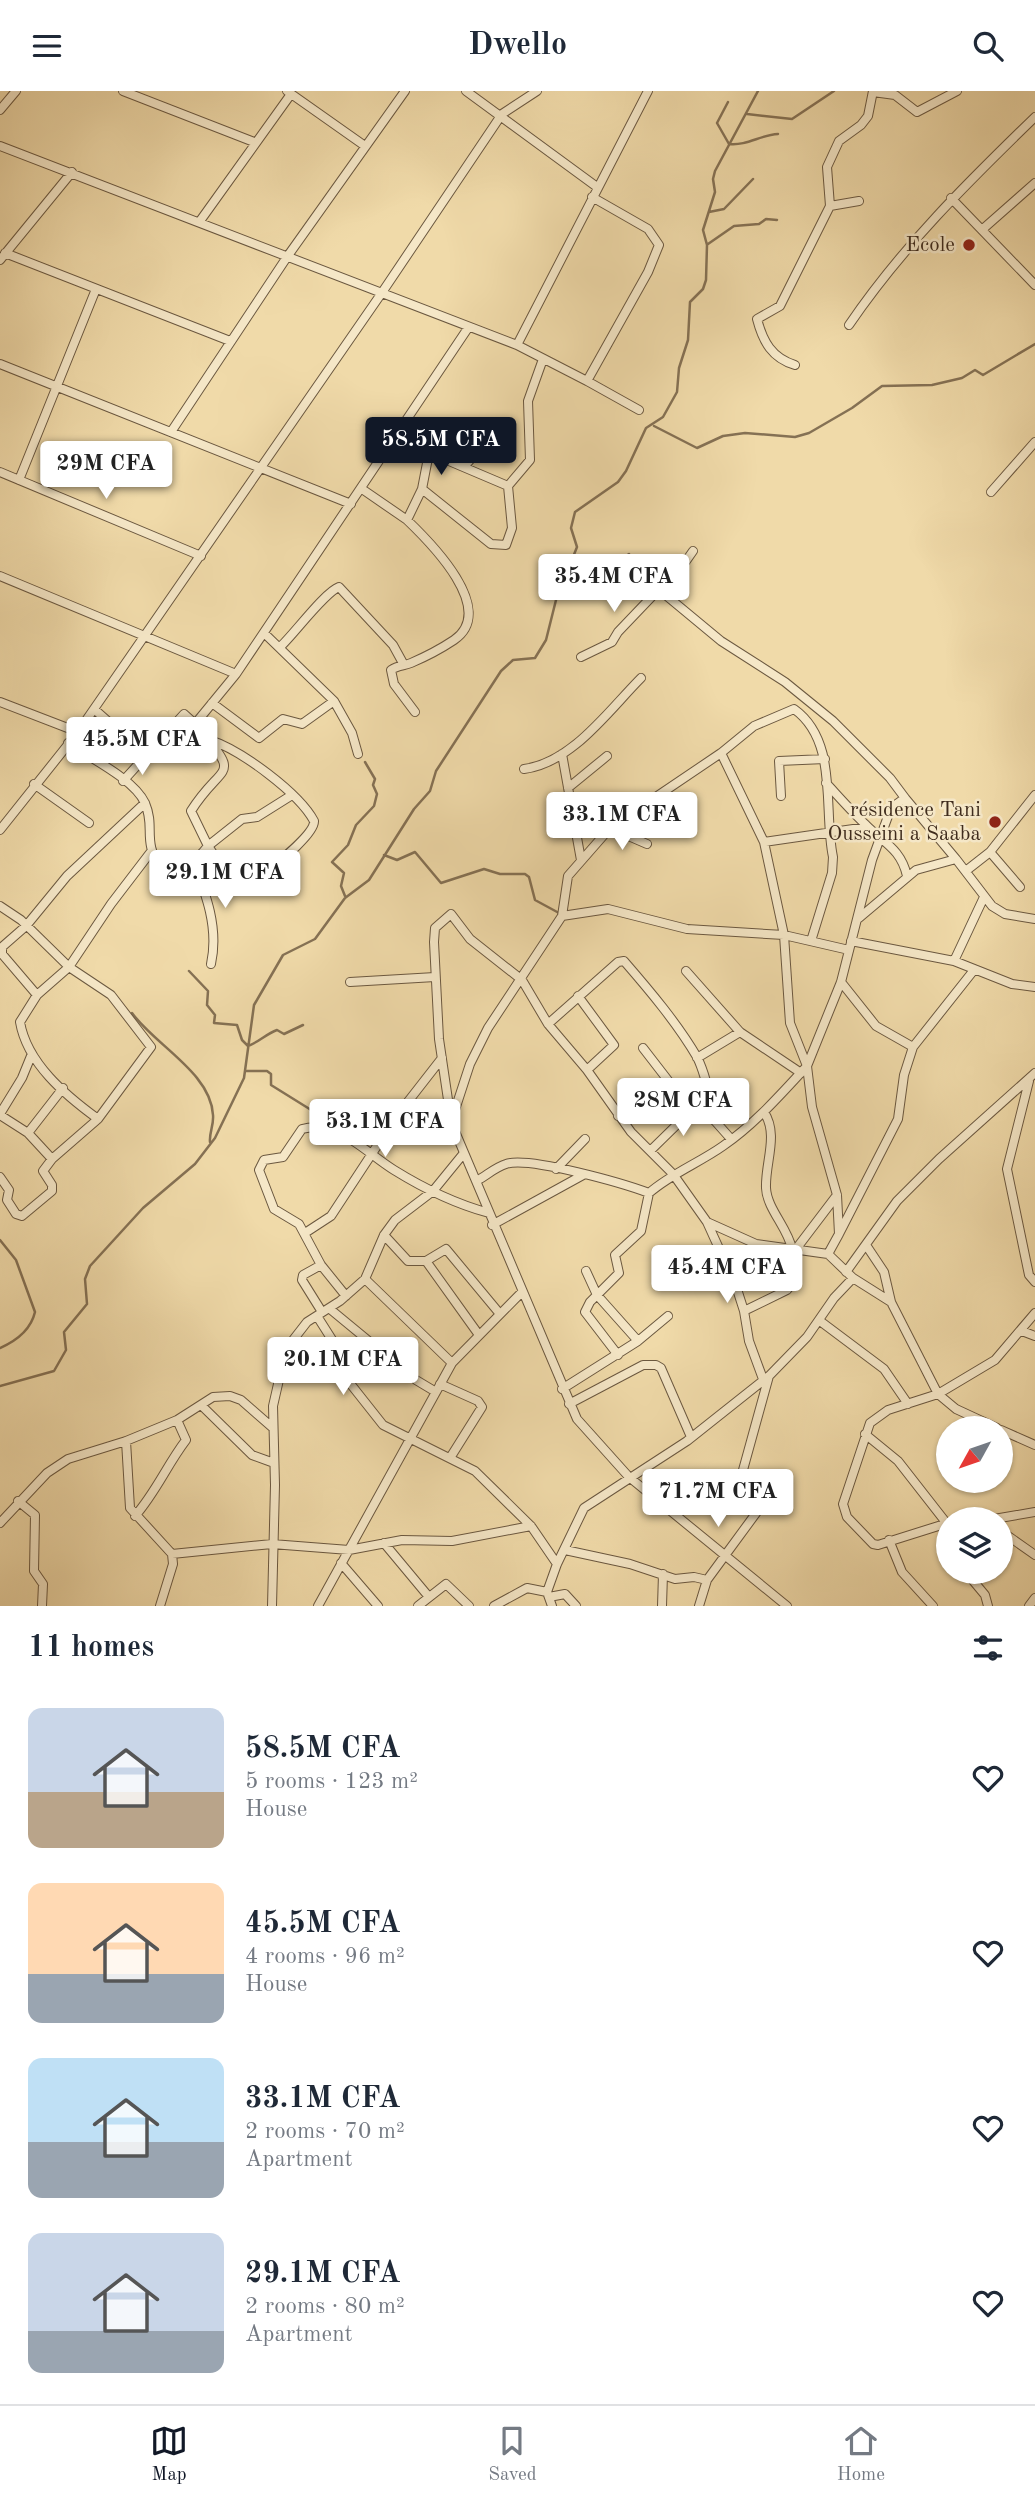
<!DOCTYPE html>
<meta charset="utf-8">
<style>
body{margin:0;font-family:"Old Standard TT",serif;background:#f6f6f7;color:#1f2937;height:100vh;display:flex;flex-direction:column;font-size:26px;white-space:nowrap}
*{box-sizing:border-box;margin:0}
p{font-size:23px;color:#747a83}
.icon{flex:none;width:38px;height:38px;fill:none;stroke:currentColor;stroke-width:2;stroke-linecap:round;stroke-linejoin:round}
.map{position:relative;height:1515px;overflow:hidden}
.side{display:flex;flex-direction:column;background:#fff;flex:1}
.side>*{flex:none}
.needle{width:46px;rotate:230deg}
.buttons{position:absolute;left:936px;top:1325px;display:grid;gap:14px}
.buttons a{display:grid;place-items:center;width:77px;height:77px;border-radius:50%;background:#fff;box-shadow:0 2px 5px #0004;font-size:35px}
.price{position:absolute;translate:-50% -60px;padding:0 16px;border-radius:7px;background:#fff;color:#222;font-size:23px;line-height:46px;filter:drop-shadow(0 2px 4px #0008)}
.price::after{content:'';position:absolute;left:50%;top:42px;width:21px;height:16px;margin-left:-10px;background:inherit;clip-path:polygon(0 0,100% 0,50% 100%)}
.price.selected{background:#111827;color:#fff}
ul{padding:0;list-style:none}
li{display:flex;align-items:center;gap:21px;height:175px;padding:0 28px}
li span{display:grid;place-items:center;flex:none;width:196px;height:140px;border-radius:14px;color:#555}
li>.icon{margin-inline-start:auto}
span .icon{width:84px;height:84px;fill:#fffc;stroke-width:1}
li b{font-size:30px}
h2{display:flex;justify-content:space-between;align-items:center;height:84px;padding:0 28px;font-size:30px}
header{display:flex;justify-content:space-between;align-items:center;height:91px;padding:0 28px;background:#fff;font-size:32px;font-weight:600}
.dock{display:flex;justify-content:space-around;align-items:center;height:98px;border-top:2px solid #e0e1e3;background:#fff;font-size:19px;color:#747a83}
.dock a{display:grid;justify-items:center;gap:4px}
.dock .selected{color:#111827}
.map>svg:first-child{display:block}
.lines{fill:none;stroke-linecap:round;stroke-linejoin:round}
.stream{stroke:#857154;stroke-width:2.5}
.minor-casing{stroke:#6b5840;stroke-width:10}
.minor{stroke:#f5e7c7;stroke-width:8}
.poi-dot{fill:#8f2418;stroke:#f5e7c7;stroke-width:2.5}
.labels{text-anchor:middle;dominant-baseline:central;stroke-width:5;stroke-linejoin:round;paint-order:stroke}
.poi-label{font-size:21px;fill:#3f2c1d;stroke:#f5e7c7;text-anchor:end}
</style>
<header><svg class="icon" aria-label="menu" viewBox="0 0 24 24"><path d="M4 6h16M4 12h16M4 18h16"/></svg>Dwello<svg class="icon" aria-label="search" viewBox="0 0 24 24"><circle cx="10" cy="10" r="6"/><path d="M15 15l6 6"/></svg></header>
<div class="map">
<svg width="1035" height="1515" viewBox="0 0 1035 1515">
<rect width="100%" height="100%" fill="#f0daa9"/>
<filter id="stains"><feTurbulence type="fractalNoise" baseFrequency=".00286" numOctaves="4"/><feColorMatrix values="0 0 0 0 .2 0 0 0 0 .09 0 0 0 0 .02 0 0 0 .5 -.17"/></filter>
<radialGradient id="worn" r=".72"><stop offset=".6" stop-color="#630" stop-opacity="0"/><stop offset="1" stop-color="#630" stop-opacity=".3"/></radialGradient>
<g class="lines">
<path class="stream" d="M728,11L717,32L729,53C747,55 760,44 778,43
M747,23L792,28L834,0
M709,121L724,118L753,88
M708,153L734,135L759,133L766,128L777,129
M654,335L697,357L723,345L745,342L795,346L809,342L852,317L882,295L932,294L962,287L975,279L983,284L1035,253
M566,483H580L606,467L610,466L617,471L629,463
M384,764L397,769L415,761L441,792L484,778L500,783H525L529,786L535,809L559,822
M345,805L341,795L344,782L332,771L348,754L356,734L374,715L377,703L373,694L375,688L365,671
M189,880L208,900L207,914L215,924L214,932L237,934L242,949L248,955C259,951 266,943 277,939L284,943L303,934
M132,922C155,954 211,982 213,1024C214,1034 209,1042 210,1051
M247,980H267L271,983V994L316,1022L334,1027L347,1040H366
M0,1149L16,1169L35,1221C31,1238 16,1250 0,1257
M0,1295L54,1280L66,1259L64,1241L87,1213L85,1188L90,1175L143,1117L195,1073L215,1047L244,987L254,914L283,864L315,848L345,807L369,789L414,718L430,700L436,680L501,580L513,569L535,567L546,549L556,509L577,456L571,437L575,421L618,391L626,380L646,337L663,326L677,301L679,277L688,249L690,211L703,198L706,189L707,154L703,139L715,101L713,88L715,80L758,0"/>
<g class="minor-casing">
<path id="minor" d="M123,0L254,51
M287,0L365,55
M466,0L597,96
M873,1L895,4L917,21L957,0
M0,19L16,0
M0,55L517,254L587,290
M592,106L648,138L659,154L648,181L587,290L639,319
M951,107L1035,194
M830,115L827,76L839,50L861,34L868,25L873,0
M200,130L291,3
M984,137L1035,92
M5,162L230,250
M0,169L72,81
M849,234C902,156 968,91 1035,26
M517,254L648,0
M0,273L351,413
M795,274C772,267 763,251 757,228L780,215L830,115L859,110
M171,341L287,166L405,0
M391,355L421,367H442L508,395
M465,375L493,341
M0,381L201,465
M19,389L96,198
M362,398L407,429L422,398L491,453L506,454L512,437L508,395L530,369L528,310L543,268
M422,398L428,367
M991,401L1035,351
M407,429C431,452 498,519 454,549C442,557 425,566 411,572C404,575 398,574 391,579L394,593L415,621
M639,482L721,550L785,591L833,630L890,687L905,707
M0,485L236,583
M665,500L693,460
M264,542L334,610L352,642L358,663
M281,555C294,543 325,501 339,496L393,554L404,574
M581,566L612,551L618,541L660,497
M0,611L78,641
M212,612L259,647L283,628L302,633L334,610
M94,618L146,664
M210,649C241,659 299,702 314,730C315,746 261,784 247,797L242,799L236,797L208,755L242,728L257,726L292,704
M68,652C90,667 134,688 145,712C156,738 141,749 162,779C177,786 199,767 208,755L191,720C223,669 244,690 195,633L236,583L468,237
M562,663L581,769
M524,678C572,672 609,619 641,587
M123,690L184,623L195,633
M826,692C839,706 852,721 866,734C884,752 901,758 907,785
M34,693L89,732
M568,697L607,665
M781,705L779,670L825,668
M610,737L647,753
M0,739L78,641L381,203L502,23L537,0
M764,751L867,736
M990,761L1020,796
M193,770C206,803 219,837 211,873
M967,779L990,761L1035,704
M0,815L21,829L69,876L111,904L151,956L98,1028C65,1004 27,972 20,931L37,904L69,876L111,813L150,762
M562,825L568,785L610,737L721,662L754,635L794,618C839,650 823,719 833,766L832,782L811,850
M859,827L916,779L956,768L992,815L1005,823L1035,828
M851,850L954,870L1012,893L1035,896
M954,870L984,806
M686,880L740,941
M350,891L435,886
M841,891L876,935L913,956
M37,904L2,863V856L26,835L67,785L145,712
M578,905L614,954L587,979
M548,933L618,871L624,870C650,900 677,932 697,966C707,986 710,1009 715,1030
M643,957L677,1001L715,1030L731,1048
M697,967L740,941L801,982
M1029,990L1007,1078L1029,1184L1035,1191
M764,1021C779,1044 765,1071 766,1097C767,1118 788,1137 792,1158
M0,1023L22,987L31,965
M0,1024L28,1042L52,1068
M618,1025L666,988
M451,1029L439,948L434,851L435,837L451,823L470,848L522,889L548,933L587,979L631,1041L673,1083L707,1131L756,1153L828,1163L853,1187L891,1211
M28,1042L63,997
M650,1060L697,1014
M556,1078L585,1048
M0,1086L9,1099L7,1109L16,1123L22,1125L52,1100V1094L43,1080L52,1068L98,1028
M478,1089C487,1084 496,1076 506,1073C529,1065 625,1093 649,1102C672,1082 699,1072 723,1055C755,1033 781,1003 807,975L790,932L784,844L764,751L721,662
M707,1131L736,1195L744,1220L749,1250L763,1288
M492,1134L583,1084
M305,1142L331,1125L396,1026L442,967
M839,1143L898,1028L904,984L913,956L974,879
M384,1144L408,1170H426L479,1244
M866,1154L884,1181L891,1211L938,1303L956,1318L997,1337
M828,1163L839,1143L837,1104L812,1016L807,975L841,891L872,769L891,717L905,707L956,768
M426,1170L446,1158L500,1223
M321,1174L303,1184L302,1189L322,1221
M586,1180L597,1204L638,1250
M846,1181L897,1110L939,1068L1035,982
M365,1188L452,1272
M346,1205L321,1174L299,1133L274,1118L259,1079L264,1069L283,1066L302,1038C338,1028 366,1062 394,1079C423,1097 456,1113 489,1122
M330,1218L416,1289L436,1301
M744,1220L787,1199L791,1194L796,1158L837,1104
M317,1225L336,1255L339,1275L345,1286L383,1334L475,1380L531,1435L557,1473
M820,1230L884,1278L908,1313
M1022,1240L1035,1245
M618,1264L585,1221L590,1211L619,1182L615,1164L641,1140L649,1102
M440,1293L478,1310L482,1316L450,1367
M562,1298L638,1250L668,1225
M569,1313L643,1274H656L661,1277L691,1346
M201,1314L252,1364L274,1372
M1001,1339L1035,1354
M865,1343L898,1370L948,1434
M126,1350L130,1417L172,1463L173,1473L160,1515
M18,1410L35,1424L34,1480L43,1493L42,1515
M135,1425C156,1401 167,1374 186,1349L177,1329
M994,1428L1035,1421
M0,1432L47,1382L68,1368L126,1350L177,1329L213,1306L230,1305L241,1309L273,1337
M948,1432L878,1454L873,1453L847,1426L843,1413L870,1332L888,1319L938,1303L995,1269L1035,1222
M1001,1440L1035,1464
M948,1444L945,1452L948,1459
M889,1449L902,1481L933,1515
M384,1452L429,1506
M565,1459L630,1473L675,1488L694,1486L707,1489
M172,1463L272,1453L349,1459L402,1449L452,1450L531,1435
M341,1472L378,1515
M965,1480L985,1504L988,1515
M549,1506L565,1503L576,1515
M272,1515L275,1394L273,1315L286,1258L307,1231L340,1210L365,1188L384,1144L395,1129L433,1100L464,1062
M318,1515L452,1272L522,1201
M418,1515L446,1493L469,1515
M494,1515L527,1497L547,1501
M552,1515L547,1501L557,1473L584,1417L687,1350L769,1285L807,1246L834,1207L853,1187
M662,1515L663,1483
M699,1515L707,1489L762,1414C762,1398 745,1394 743,1379L769,1285
M787,1515L629,1386L577,1328L451,1031L470,973L488,937L562,825L608,818L687,838L784,844L849,859
M1029,1515L1035,1507"/>
</g>
<use href="#minor" class="minor"/>
</g>
<g class="poi-dot">
<circle cx="969" cy="154" r="7"/>
<circle cx="995" cy="731" r="7"/>
</g>
<g class="labels">
<g class="poi-label">
<text x="955" y="154">Ecole</text>
<text x="981" y="719">résidence Tani<tspan x="981" dy="24">Ousseini a Saaba</tspan></text>
</g>
</g>
<rect width="100%" height="100%" filter="url(#stains)"/>
<rect width="100%" height="100%" fill="url(#worn)"/>
</svg>
<div class="buttons">
<a><svg class="needle" viewBox="-14 -14 28 28"><path d="M0-13l5 13h-10z" fill="#e53935"/><path d="M0 13l5-13h-10z" fill="#747a83"/></svg></a>
<a><svg class="icon" aria-label="layers" viewBox="0 0 24 24"><path d="M12 4l9 5-9 5-9-5zM3 14l9 5 9-5"/></svg></a>
</div>
<b class="price selected" style="left:441px;top:386px">58.5M CFA</b>
<b class="price" style="left:106px;top:410px">29M CFA</b>
<b class="price" style="left:614px;top:523px">35.4M CFA</b>
<b class="price" style="left:142px;top:686px">45.5M CFA</b>
<b class="price" style="left:622px;top:761px">33.1M CFA</b>
<b class="price" style="left:225px;top:819px">29.1M CFA</b>
<b class="price" style="left:683px;top:1047px">28M CFA</b>
<b class="price" style="left:385px;top:1068px">53.1M CFA</b>
<b class="price" style="left:727px;top:1214px">45.4M CFA</b>
<b class="price" style="left:343px;top:1306px">20.1M CFA</b>
<b class="price" style="left:718px;top:1438px">71.7M CFA</b>
</div>
<section class="side">
<h2>11 homes<svg class="icon" aria-label="filters" viewBox="0 0 24 24"><path d="M4 7h16M4 17h16"/><circle cx="9" cy="7" r="2"/><circle cx="15" cy="17" r="2"/></svg></h2>
<ul>
<li><span style="background:linear-gradient(#c9d6e8 60%,#b9a48a 0)"><svg class="icon" aria-label="home" viewBox="0 0 24 24"><path d="M3 11l9-7 9 7M6 9v11h12V9"/></svg></span><div><b>58.5M CFA</b><p>5 rooms · 123 m²</p><p>House</p></div><svg class="icon" aria-label="heart" viewBox="0 0 24 24"><path d="M12 20l-8-8c-3-5 5-10 8-4 3-6 11-1 8 4z"/></svg></li>
<li><span style="background:linear-gradient(#ffd9b3 65%,#9aa5b1 0)"><svg class="icon" aria-label="home" viewBox="0 0 24 24"><path d="M3 11l9-7 9 7M6 9v11h12V9"/></svg></span><div><b>45.5M CFA</b><p>4 rooms · 96 m²</p><p>House</p></div><svg class="icon" aria-label="heart" viewBox="0 0 24 24"><path d="M12 20l-8-8c-3-5 5-10 8-4 3-6 11-1 8 4z"/></svg></li>
<li><span style="background:linear-gradient(#bfe0f5 60%,#9aa5b1 0)"><svg class="icon" aria-label="home" viewBox="0 0 24 24"><path d="M3 11l9-7 9 7M6 9v11h12V9"/></svg></span><div><b>33.1M CFA</b><p>2 rooms · 70 m²</p><p>Apartment</p></div><svg class="icon" aria-label="heart" viewBox="0 0 24 24"><path d="M12 20l-8-8c-3-5 5-10 8-4 3-6 11-1 8 4z"/></svg></li>
<li><span style="background:linear-gradient(#c9d6e8 70%,#9aa5b1 0)"><svg class="icon" aria-label="home" viewBox="0 0 24 24"><path d="M3 11l9-7 9 7M6 9v11h12V9"/></svg></span><div><b>29.1M CFA</b><p>2 rooms · 80 m²</p><p>Apartment</p></div><svg class="icon" aria-label="heart" viewBox="0 0 24 24"><path d="M12 20l-8-8c-3-5 5-10 8-4 3-6 11-1 8 4z"/></svg></li>
</ul>
</section>
<nav class="dock">
<a class="selected"><svg class="icon" aria-label="map" viewBox="0 0 24 24"><path d="M3 6l6-2 6 2 6-2v14l-6 2-6-2-6 2zM9 4v14M15 6v14"/></svg>Map</a>
<a><svg class="icon" aria-label="saved" viewBox="0 0 24 24"><path d="M7 4h10v16l-5-4-5 4z"/></svg>Saved</a>
<a><svg class="icon" aria-label="home" viewBox="0 0 24 24"><path d="M3 11l9-7 9 7M6 9v11h12V9"/></svg>Home</a>
</nav>
